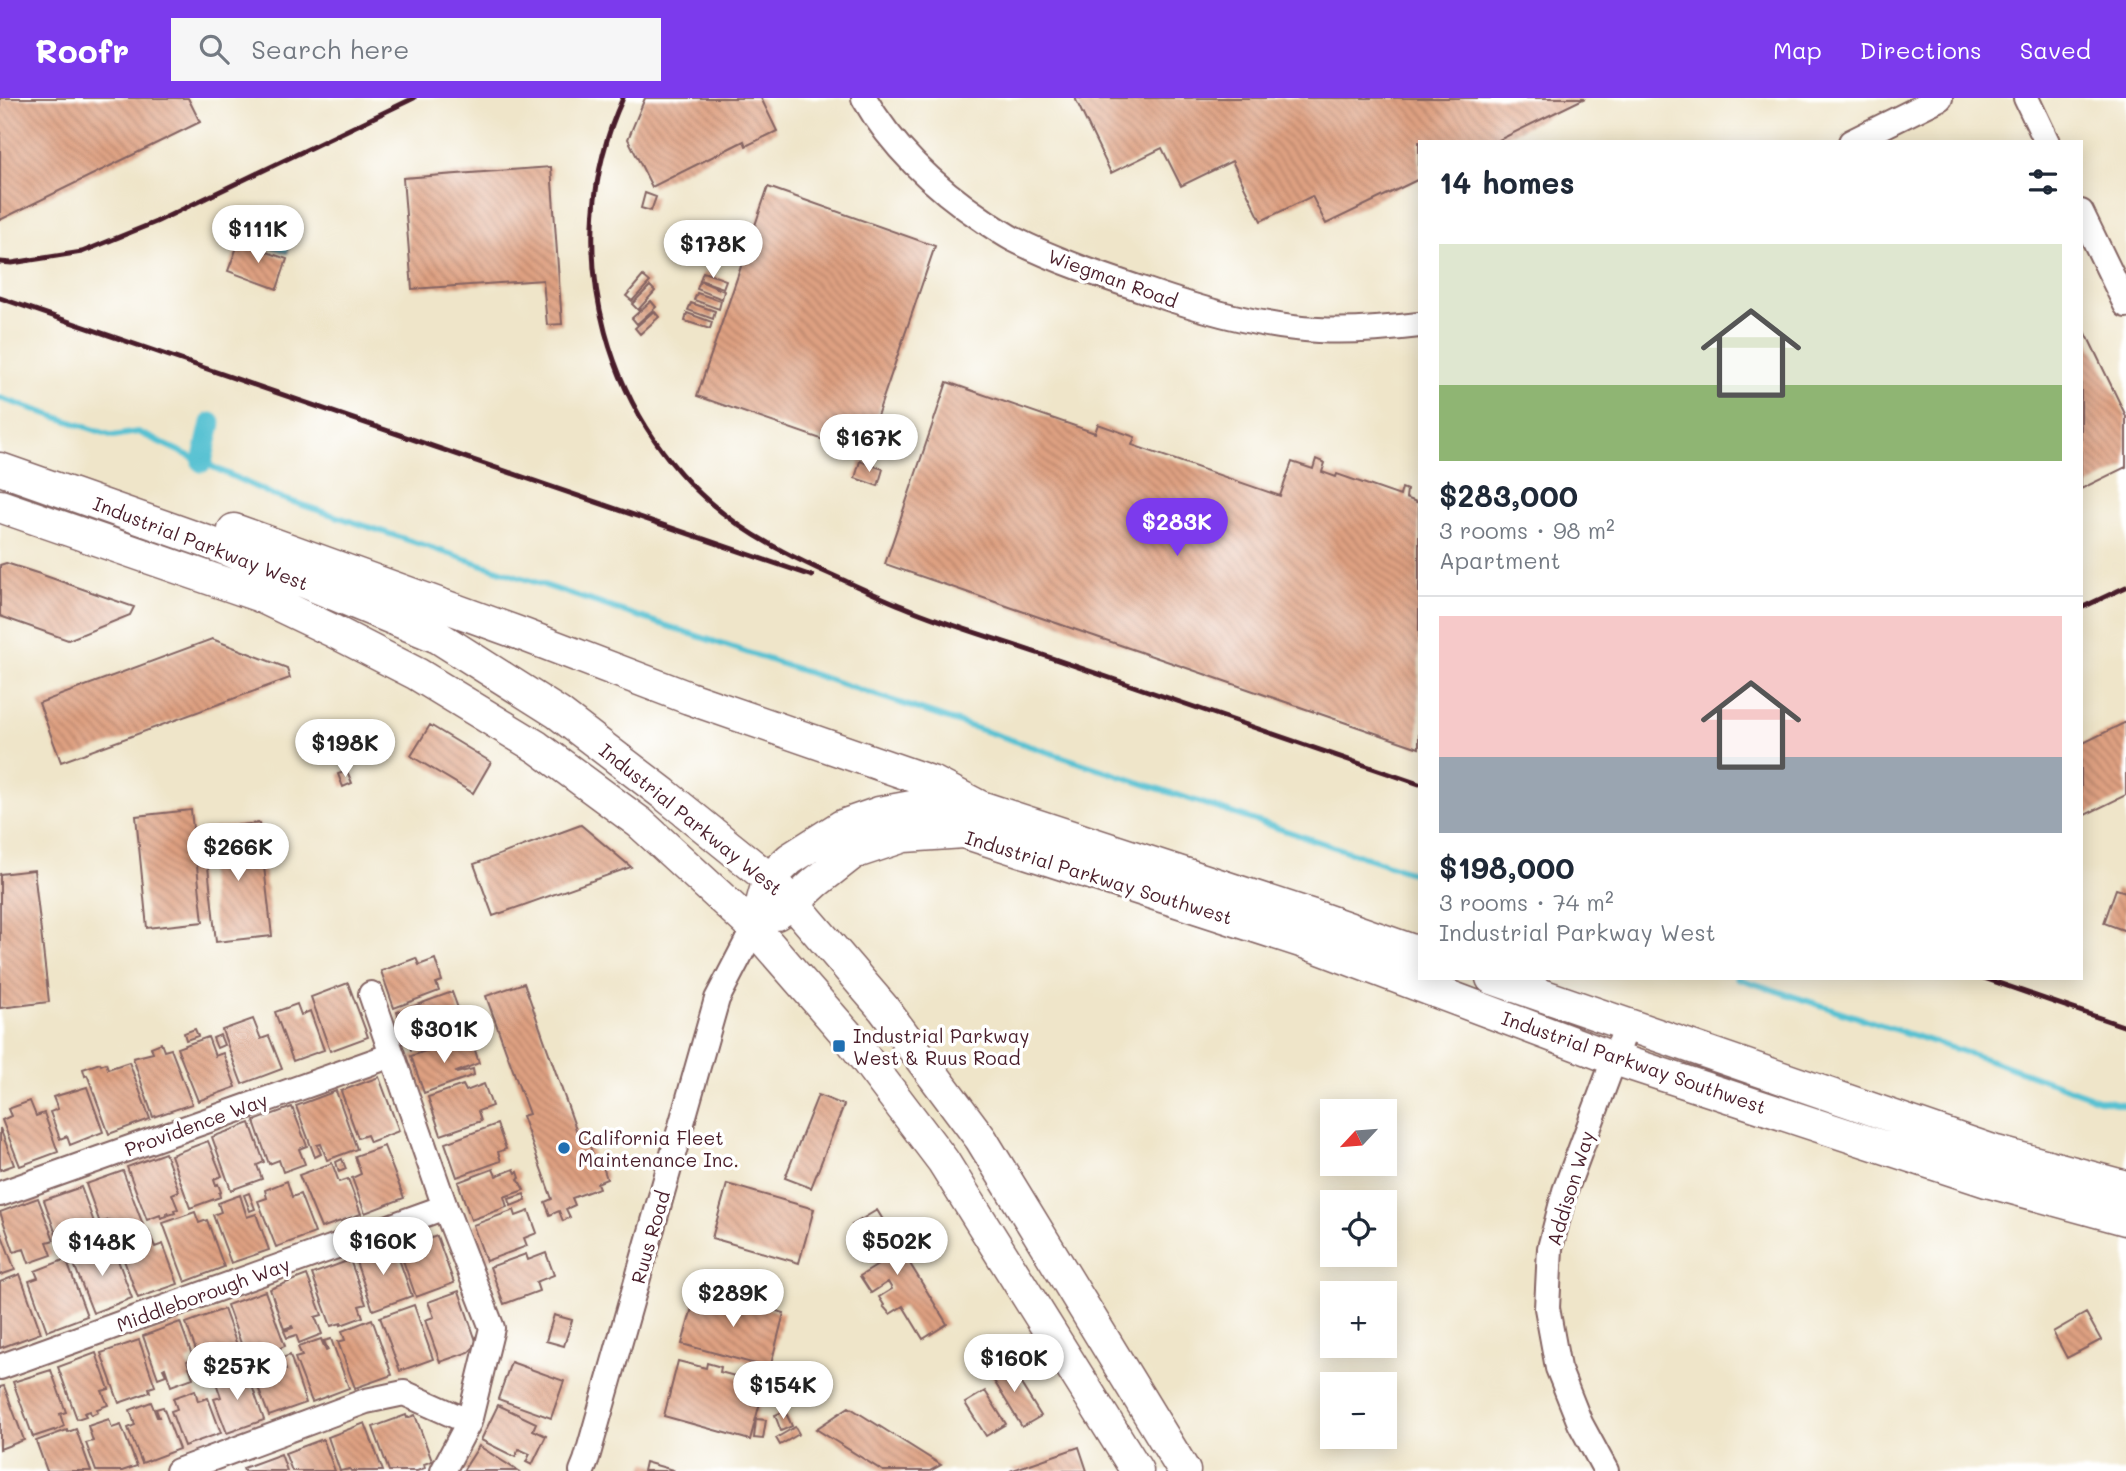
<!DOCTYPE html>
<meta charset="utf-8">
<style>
body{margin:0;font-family:Mali,sans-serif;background:#f6f6f7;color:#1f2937;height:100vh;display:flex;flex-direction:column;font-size:26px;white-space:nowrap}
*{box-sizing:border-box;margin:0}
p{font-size:23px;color:#747a83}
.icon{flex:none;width:38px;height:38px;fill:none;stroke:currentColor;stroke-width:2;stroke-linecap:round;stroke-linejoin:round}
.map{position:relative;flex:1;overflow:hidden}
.side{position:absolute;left:1418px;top:42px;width:665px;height:840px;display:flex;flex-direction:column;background:#fff;border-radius:0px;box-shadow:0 4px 18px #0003}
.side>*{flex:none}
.needle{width:46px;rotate:244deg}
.tools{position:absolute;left:1320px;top:1001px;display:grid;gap:14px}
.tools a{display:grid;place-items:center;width:77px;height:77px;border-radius:0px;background:#fff;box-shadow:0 4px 18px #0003;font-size:35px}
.price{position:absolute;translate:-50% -60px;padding:0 16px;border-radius:24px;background:#fff;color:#222;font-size:23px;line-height:46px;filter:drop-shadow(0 2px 4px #0008)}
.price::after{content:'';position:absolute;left:50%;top:42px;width:21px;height:16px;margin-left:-10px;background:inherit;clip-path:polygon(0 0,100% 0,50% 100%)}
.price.on{background:#7c3aed;color:#fff}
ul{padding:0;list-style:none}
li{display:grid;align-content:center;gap:14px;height:371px;padding:0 21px}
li+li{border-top:2px solid #e0e1e3}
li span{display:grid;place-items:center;height:217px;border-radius:0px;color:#555}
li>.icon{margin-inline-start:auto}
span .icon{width:126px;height:126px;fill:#fffc;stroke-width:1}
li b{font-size:30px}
h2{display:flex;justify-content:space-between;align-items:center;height:84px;padding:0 21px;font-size:30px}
header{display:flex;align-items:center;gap:42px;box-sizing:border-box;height:98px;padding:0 35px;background:#7c3aed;color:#fff}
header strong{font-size:33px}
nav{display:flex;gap:38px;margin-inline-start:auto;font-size:24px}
.search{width:490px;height:63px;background:#f6f6f7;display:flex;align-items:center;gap:18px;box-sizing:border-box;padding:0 24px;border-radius:0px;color:#747a83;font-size:26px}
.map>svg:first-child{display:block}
.water{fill:url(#water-rules);stroke:#50707e;stroke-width:2}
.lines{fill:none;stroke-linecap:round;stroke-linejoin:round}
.stream{stroke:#57c1d2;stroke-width:6}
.canal{stroke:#57c1d2;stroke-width:21}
.building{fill:url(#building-back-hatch)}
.minor-casing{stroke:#846462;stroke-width:28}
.major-casing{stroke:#846462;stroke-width:35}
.minor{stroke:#fff;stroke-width:24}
.major{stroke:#fff;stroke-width:32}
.rail{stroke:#4a1f2b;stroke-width:5}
.poi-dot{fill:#1f6fb2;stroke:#fff;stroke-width:2.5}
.labels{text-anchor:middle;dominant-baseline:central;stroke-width:7;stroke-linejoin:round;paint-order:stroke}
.street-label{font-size:19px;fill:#4a1f2b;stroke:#fff}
.poi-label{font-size:19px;fill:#4a1f2b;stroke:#fff;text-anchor:start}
</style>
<header>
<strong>Roofr</strong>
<div class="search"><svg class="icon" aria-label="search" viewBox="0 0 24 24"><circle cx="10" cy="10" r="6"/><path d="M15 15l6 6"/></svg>Search here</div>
<nav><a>Map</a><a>Directions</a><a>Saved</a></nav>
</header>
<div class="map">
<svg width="2126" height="1373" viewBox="0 0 2126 1373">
<defs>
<pattern id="water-rules" width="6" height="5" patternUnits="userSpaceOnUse" patternTransform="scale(1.75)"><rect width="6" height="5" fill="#57c1d2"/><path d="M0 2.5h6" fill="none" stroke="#4da5b4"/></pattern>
<pattern id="building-back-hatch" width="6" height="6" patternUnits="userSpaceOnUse" patternTransform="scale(1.75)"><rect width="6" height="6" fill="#dea081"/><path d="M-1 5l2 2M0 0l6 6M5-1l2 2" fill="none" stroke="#b6826a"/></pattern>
</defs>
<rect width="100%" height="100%" fill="#fff"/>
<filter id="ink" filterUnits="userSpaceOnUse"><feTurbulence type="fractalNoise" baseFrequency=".0143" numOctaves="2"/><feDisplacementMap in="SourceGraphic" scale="14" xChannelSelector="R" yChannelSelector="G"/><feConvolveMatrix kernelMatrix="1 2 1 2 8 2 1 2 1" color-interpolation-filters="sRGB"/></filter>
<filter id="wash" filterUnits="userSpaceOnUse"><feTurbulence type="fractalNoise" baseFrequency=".00686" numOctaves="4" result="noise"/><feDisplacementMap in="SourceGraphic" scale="28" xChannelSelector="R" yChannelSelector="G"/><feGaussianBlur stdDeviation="1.57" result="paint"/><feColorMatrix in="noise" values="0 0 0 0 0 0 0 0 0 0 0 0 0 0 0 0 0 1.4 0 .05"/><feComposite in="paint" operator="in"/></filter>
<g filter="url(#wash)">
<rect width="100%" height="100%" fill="#efe5c9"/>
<path class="water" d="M269,117L283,122L293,141L287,155L247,141L250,126Z"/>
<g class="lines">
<path class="stream" d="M0,300L113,338L138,334L275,398L1419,777
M1737,880L1992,963L2101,1002L2126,1007"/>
<path class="canal" d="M202,364L211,325"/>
</g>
<g id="blocks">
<path class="building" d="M0,0H188L200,24L0,122Z
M645,0H761L777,33L746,48L744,43L652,89L628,41Z
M1075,0H1585L1495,44H1419V81L1326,126L1312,98L1261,123L1232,63L1181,88L1162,50L1111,75Z
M551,69L562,226L547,227L543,182L412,191L403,80Z
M768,89L935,148L864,356L697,298Z
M645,95L656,99L651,113L641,110Z
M239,144L287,161L277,191L228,173Z
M703,174L726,182L723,190L700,182Z
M643,178L650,184L632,203L626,198Z
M700,183L724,193L722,201L697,191Z
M650,188L655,193L638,212L632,206Z
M697,195L721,203L719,211L694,202Z
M651,203L656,209L637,226L632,220Z
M691,205L715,213L713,221L688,212Z
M654,213L659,219L640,236L635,230Z
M687,215L712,224L710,231L685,223Z
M2081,225L2126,318V369L2081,391Z
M947,284L1095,335L1098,326L1135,339L1132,347L1280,398L1292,364L1313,371L1316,361L1325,365L1322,374L1336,379L1337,376L1400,398L1402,390L1407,392L1406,400L1419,405V650L885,466Z
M860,363L883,371L878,388L855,380Z
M6,465L40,476L134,509L130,517L68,542L0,518V467Z
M212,541L287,570L290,580L61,664L39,605Z
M2126,624V697L2081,719V646Z
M430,627L491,664L473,695L411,658Z
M347,673L352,685L343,689L338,676Z
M191,712L203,824L147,830L136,718Z
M259,725L272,838L216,844L204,731Z
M581,727L631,769L493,818L474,766Z
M34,772L49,904L0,910V776Z
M2116,791L2126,794V833L2104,825Z
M416,860L419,867L435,861L442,883L436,885L439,893L394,910L381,873Z
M348,885L368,939L330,953L311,899Z
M524,885L577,1034L584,1032L598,1070L603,1069L607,1081L597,1085L599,1090L572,1100L575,1107L566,1111L570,1119L563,1123L559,1113L550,1117L545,1104L552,1101L522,1018L529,1016L486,898Z
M452,894L466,932L411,952L397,914Z
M297,906L301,917L310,913L324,952L293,963L275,914Z
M253,921L261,941L269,938L282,971L242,986L222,932Z
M195,931L198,938L186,942L184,935Z
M220,937L224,947L217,950L213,940Z
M208,939L215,958L223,955L236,989L198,1003L177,950Z
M472,943L479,965L456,974L457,975L473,971L474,977L424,995L411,958L451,944L454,950Z
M161,945L164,953L171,951L192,1006L153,1019L133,960L153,955L151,949Z
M129,964L150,1021L109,1036L88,979L87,977L85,978L83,971L100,965L101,967L106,965L108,971Z
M379,979L399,1033L370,1044L367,1037L358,1040L341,993Z
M484,986L492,1008L478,1013L481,1023L441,1037L428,999L463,987L466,993Z
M87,989L103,1034L70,1047L67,1038L60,1041L50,1014L58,1011L53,999Z
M336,993L357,1051L327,1062L321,1046L317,1047L321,1056L315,1059L296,1008Z
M818,997L844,1007L811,1090L785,1080Z
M30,1003L36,1018L44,1015L58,1054L20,1068L2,1022L11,1018L8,1011Z
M292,1009L307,1048L299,1051L305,1066L283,1074L279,1062L269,1066L254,1023Z
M250,1025L264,1064L257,1067L262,1081L231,1092L212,1039Z
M497,1026L506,1051L498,1054L501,1063L457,1079L445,1045Z
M0,1030L14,1067L0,1072Z
M208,1043L222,1078L214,1081L216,1087L218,1086L221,1094L219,1095L220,1099L190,1110L171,1057Z
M384,1048L404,1100L365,1115L352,1080L361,1076L355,1058Z
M165,1055L179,1093L172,1096L178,1111L174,1112L175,1115L169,1117L168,1114L166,1115L167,1118L161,1120L160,1117L147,1122L127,1069Z
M342,1061L346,1071L339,1074L336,1064Z
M332,1065L339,1084L348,1081L361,1116L321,1130L299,1077Z
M493,1071L496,1078L514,1071L516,1075L518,1074L520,1080L518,1081L524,1092L504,1099L507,1109L471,1122L458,1084Z
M123,1073L143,1127L115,1138L109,1122L100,1125L86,1086Z
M287,1083L292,1099L300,1096L315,1135L276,1149L258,1103L267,1100L265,1092Z
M727,1086L814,1111L799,1165L712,1140Z
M81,1089L95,1127L88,1129L94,1145L73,1153L65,1133L62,1135L69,1154L63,1156L44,1102Z
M249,1095L255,1111L250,1113L244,1097Z
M524,1096L526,1102L511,1108L509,1101Z
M240,1097L247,1119L256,1116L269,1152L231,1165L213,1117L221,1114L218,1105Z
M38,1100L54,1142L47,1144L52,1157L29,1165L24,1151L14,1154L0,1114Z
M514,1112L516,1118L529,1113L537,1135L524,1140L527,1148L486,1163L473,1127Z
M877,1112L947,1226L923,1241L903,1208L890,1216L883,1208L884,1207L879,1199L892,1191L888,1184L871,1195L860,1178L878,1167L852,1127Z
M195,1114L199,1125L207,1122L224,1169L185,1184L163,1125Z
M0,1132L15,1172L0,1177Z
M148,1132L155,1149L163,1146L178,1186L138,1200L121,1154L131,1150L127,1140Z
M437,1138L454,1185L416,1199L399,1151Z
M112,1146L132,1200L93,1215L72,1161Z
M394,1147L412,1198L373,1212L355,1161Z
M546,1155L554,1177L536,1184L539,1193L504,1206L490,1169L526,1156L528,1162Z
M66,1161L87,1218L47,1233L29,1183L38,1180L35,1173Z
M350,1162L366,1206L359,1208L363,1219L341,1227V1225L331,1228L312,1176Z
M20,1176L41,1235L0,1250V1184Z
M307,1177L322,1217L315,1219L322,1236L299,1245L296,1237L287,1240L284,1233L293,1230L292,1228L284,1231L270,1191Z
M701,1191L711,1195L784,1215L770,1270L682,1246L697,1192H700Z
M265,1193L285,1248L257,1259L253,1248L249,1249L252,1257L246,1259L227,1207Z
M459,1193L477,1246L469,1254L440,1264L425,1222L434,1219L428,1204Z
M414,1207L433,1261L400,1273L380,1219Z
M224,1211L242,1261L204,1274L186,1225Z
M2086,1215L2101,1242L2067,1260L2053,1234Z
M554,1217L572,1222L564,1248L546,1243Z
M372,1221L392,1277L355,1290L338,1244L345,1242L342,1233Z
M180,1224L193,1260L187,1263L193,1280L171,1288L165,1270L163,1271L166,1277L158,1280L143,1238Z
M321,1241L326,1253L328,1252L324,1243L331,1241L349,1290L312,1304L295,1260L302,1258L298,1249Z
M139,1242L155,1288L149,1290L150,1294L119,1305L101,1255Z
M96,1255L109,1291L102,1293L108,1307L97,1311L98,1314L91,1317L90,1313L84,1315L86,1318L77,1321L58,1269Z
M290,1257L306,1305L269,1318L251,1271L280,1260L284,1272H286L282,1260Z
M1006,1262L1041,1318L1022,1329L988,1273Z
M678,1263L706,1270L707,1265L721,1269L720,1274L765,1286L750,1342L664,1318Z
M511,1264L564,1283L551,1320L498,1301Z
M236,1271L243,1290L251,1285L264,1322L227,1335L214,1301L221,1299L214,1279Z
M51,1272L66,1314L60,1316L64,1328L55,1333L54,1332L33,1339L13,1284Z
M4,1288L24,1342L0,1351V1289Z
M195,1292L198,1303L208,1300L221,1335L184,1348L171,1313L177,1311L173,1300Z
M985,1293L1006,1326L986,1338L965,1305Z
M151,1304L157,1319H159L156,1311L163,1309L179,1351L142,1365L128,1330L135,1327L130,1312Z
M498,1307L536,1325L533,1332L546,1338L532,1367L526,1364L530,1356L519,1351L515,1359L481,1342Z
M849,1309L941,1367L930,1373H883L816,1331Z
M785,1313L792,1328L781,1333L775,1317Z
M406,1317L407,1320L415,1317L432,1363L424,1366L425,1370L417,1373H389L373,1329Z
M109,1321L112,1330L121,1327L137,1368L122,1373H96L86,1345L93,1343L88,1328Z
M756,1321L766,1322L763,1341L754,1340Z
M365,1325L383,1373H351L350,1371L340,1373L328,1339Z
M795,1329L799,1336L780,1347L776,1340Z
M76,1331L91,1373H47L36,1343L67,1332L68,1334Z
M323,1341L335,1373H292L285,1355Z
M479,1348L518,1373H463Z
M1079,1349L1087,1373H1010Z
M281,1356L287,1373H244L243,1370Z
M645,1364L673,1372L672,1373H643Z"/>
</g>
</g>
<g filter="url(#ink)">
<use href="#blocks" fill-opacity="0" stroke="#846462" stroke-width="2"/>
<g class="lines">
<g class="minor-casing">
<path id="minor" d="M864,0C893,51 938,92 986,124C995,130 1004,136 1013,141C1057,163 1102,178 1147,193C1202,212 1260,229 1318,232C1352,234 1386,231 1419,227
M2026,0L2047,44
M1851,44L1940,0
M2081,114L2126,207
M371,896L445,1109L492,1230L469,1324L443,1373
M0,1096L392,957
M0,1269L445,1109
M178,1373L366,1303L404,1295L469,1324
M582,1373L586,1363L717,901L754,830
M1606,1373L1580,1325L1558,1270L1547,1210L1550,1150L1565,1093L1627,927"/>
</g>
<g class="major-casing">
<path id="major" d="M0,371L216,447L438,539L558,615L664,696L769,781L793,805L883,910L981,1041L1184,1373
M0,408L258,497L331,532L417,576L537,649L640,725L754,830L849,939L943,1063L1137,1373
M234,432L524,537L689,600L934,685L980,709
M763,802L769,781L790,761L842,728L879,715L928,706L980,709L1316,819L1419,855
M776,816L793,805L816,784L853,755L904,738L964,734L1307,845L1615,961L1987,1083L2126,1121
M1492,880L1996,1054L2126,1089"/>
</g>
<use href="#minor" class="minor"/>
<use href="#major" class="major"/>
<path class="rail" d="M623,0C555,147 605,335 739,427C771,449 806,466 841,481C861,490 882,500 902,508C947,527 994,540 1040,556C1166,599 1293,643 1419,686
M0,164L12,165L82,154L156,124L414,0
M0,200L812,478
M2081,510L2126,489
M1984,880L2126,929"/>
</g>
</g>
<g class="poi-dot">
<rect x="832" y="941" width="14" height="14" rx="3.5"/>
<circle cx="564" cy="1050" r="7"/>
</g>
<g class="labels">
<g class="street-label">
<text transform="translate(1113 180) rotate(20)">Wiegman Road</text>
<text transform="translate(201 445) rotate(21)">Industrial Parkway West</text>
<text transform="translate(691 721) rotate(39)">Industrial Parkway West</text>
<text transform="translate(1099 779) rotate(17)">Industrial Parkway Southwest</text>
<text transform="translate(1634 964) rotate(19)">Industrial Parkway Southwest</text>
<text transform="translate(196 1026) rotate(-20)">Providence Way</text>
<text transform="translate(1570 1090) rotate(-73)">Addison Way</text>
<text transform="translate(650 1139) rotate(-74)">Ruus Road</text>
<text transform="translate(203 1196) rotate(-20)">Middleborough Way</text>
</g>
<g class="poi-label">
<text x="853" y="937">Industrial Parkway<tspan x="853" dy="22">West &amp; Ruus Road</tspan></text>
<text x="578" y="1039">California Fleet<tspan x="578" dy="22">Maintenance Inc.</tspan></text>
</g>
</g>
</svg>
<div class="tools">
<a><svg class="needle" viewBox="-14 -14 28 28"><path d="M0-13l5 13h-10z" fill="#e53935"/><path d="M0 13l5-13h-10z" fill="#747a83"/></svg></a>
<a><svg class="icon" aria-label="locate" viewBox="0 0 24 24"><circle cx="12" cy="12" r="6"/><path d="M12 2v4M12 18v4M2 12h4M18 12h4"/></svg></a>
<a>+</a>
<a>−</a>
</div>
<b class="price" style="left:258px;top:167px">$111K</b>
<b class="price" style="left:713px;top:182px">$178K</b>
<b class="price" style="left:869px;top:376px">$167K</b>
<b class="price on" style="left:1177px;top:460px">$283K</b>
<b class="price" style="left:345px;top:681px">$198K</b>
<b class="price" style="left:238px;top:785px">$266K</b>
<b class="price" style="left:444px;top:967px">$301K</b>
<b class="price" style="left:383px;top:1179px">$160K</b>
<b class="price" style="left:897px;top:1179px">$502K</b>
<b class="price" style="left:102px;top:1180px">$148K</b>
<b class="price" style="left:733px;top:1231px">$289K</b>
<b class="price" style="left:1014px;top:1296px">$160K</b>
<b class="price" style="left:237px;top:1304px">$257K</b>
<b class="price" style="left:783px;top:1323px">$154K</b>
<section class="side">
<h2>14 homes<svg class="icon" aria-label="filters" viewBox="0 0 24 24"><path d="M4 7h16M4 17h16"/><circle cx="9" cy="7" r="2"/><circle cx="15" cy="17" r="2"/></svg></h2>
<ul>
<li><span style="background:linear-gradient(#dfe7d0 65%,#8fb573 0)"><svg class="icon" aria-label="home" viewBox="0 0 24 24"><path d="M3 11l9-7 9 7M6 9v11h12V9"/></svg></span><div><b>$283,000</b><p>3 rooms · 98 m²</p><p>Apartment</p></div></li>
<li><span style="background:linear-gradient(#f6c9c9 65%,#9aa5b1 0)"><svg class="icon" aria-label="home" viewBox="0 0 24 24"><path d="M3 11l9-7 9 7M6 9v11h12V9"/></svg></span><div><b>$198,000</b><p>3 rooms · 74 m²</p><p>Industrial Parkway West</p></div></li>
</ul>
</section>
</div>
